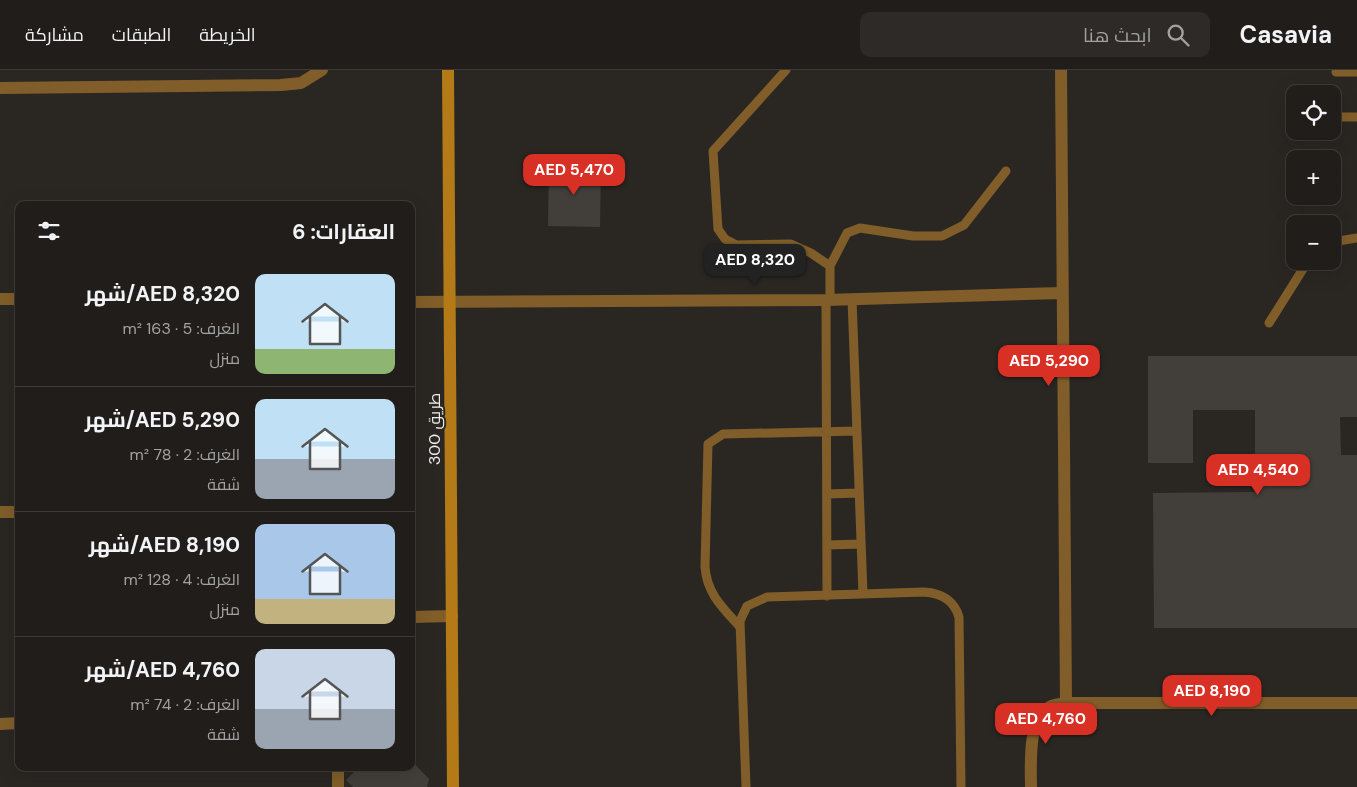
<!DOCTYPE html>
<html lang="ar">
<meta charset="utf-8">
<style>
body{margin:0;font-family:"DM Sans",Cairo,sans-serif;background:#2d2a27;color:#f1f3f6;direction:rtl;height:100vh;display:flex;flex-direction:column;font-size:19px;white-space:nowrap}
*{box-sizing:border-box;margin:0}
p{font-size:16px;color:#a2a2a2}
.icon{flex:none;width:28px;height:28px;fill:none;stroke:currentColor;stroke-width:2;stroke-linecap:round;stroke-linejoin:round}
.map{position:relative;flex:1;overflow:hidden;direction:ltr}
.details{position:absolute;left:15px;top:131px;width:400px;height:570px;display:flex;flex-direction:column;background:#201d1a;border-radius:10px;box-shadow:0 5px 20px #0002,0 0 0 1px #3d3b39;direction:rtl}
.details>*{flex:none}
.fabs{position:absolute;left:1286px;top:15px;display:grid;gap:10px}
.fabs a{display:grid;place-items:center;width:55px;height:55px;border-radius:10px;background:#201d1a;box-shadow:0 5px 20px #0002,0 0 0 1px #3d3b39;font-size:25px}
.price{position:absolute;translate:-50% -42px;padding:0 11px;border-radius:10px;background:#d93025;color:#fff;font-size:16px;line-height:32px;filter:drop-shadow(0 1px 2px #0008)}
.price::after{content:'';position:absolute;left:50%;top:30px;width:15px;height:11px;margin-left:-8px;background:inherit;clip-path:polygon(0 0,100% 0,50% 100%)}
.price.selected{background:#222;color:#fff}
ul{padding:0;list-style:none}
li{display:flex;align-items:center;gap:15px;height:125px;padding:0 20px}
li+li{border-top:1px solid #3d3b39}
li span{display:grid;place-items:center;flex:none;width:140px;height:100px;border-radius:10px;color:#555}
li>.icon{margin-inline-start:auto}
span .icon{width:60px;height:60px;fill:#fffc;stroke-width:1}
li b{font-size:21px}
h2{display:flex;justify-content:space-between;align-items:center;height:60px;padding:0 20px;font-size:21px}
header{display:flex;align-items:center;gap:30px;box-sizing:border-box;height:70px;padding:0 25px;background:#201d1a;border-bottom:1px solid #3d3b39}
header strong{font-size:24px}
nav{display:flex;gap:28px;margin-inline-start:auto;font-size:18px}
.search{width:350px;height:45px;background:#2d2a27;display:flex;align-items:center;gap:12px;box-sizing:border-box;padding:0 18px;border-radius:10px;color:#a2a2a2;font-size:19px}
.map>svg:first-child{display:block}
.building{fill:#423f3a}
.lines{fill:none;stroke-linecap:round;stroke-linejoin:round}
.service{stroke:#815e29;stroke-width:9}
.minor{stroke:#815e29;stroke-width:12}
.secondary{stroke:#b47a17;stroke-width:12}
.labels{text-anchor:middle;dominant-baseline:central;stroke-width:4;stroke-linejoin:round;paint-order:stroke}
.street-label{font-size:16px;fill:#eeece9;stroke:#2a2723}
</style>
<header>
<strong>Casavia</strong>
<div class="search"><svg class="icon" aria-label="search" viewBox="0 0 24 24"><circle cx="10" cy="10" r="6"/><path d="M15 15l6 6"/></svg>ابحث هنا</div>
<nav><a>الخريطة</a><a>الطبقات</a><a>مشاركة</a></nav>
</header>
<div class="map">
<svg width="1357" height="717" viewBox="0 0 1357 717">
<rect width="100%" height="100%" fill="#2a2723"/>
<path class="building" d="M549,95L601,96L600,157L548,156Z
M1148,286H1357V347H1340L1341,385H1357V558H1154L1153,423L1255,422V340H1193V393H1148Z
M411,690L429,709L427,717H353L346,710L358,698H411Z"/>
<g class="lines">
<path class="service" d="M786,0L713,81L718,159L725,169L736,175L791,174L811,183L830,196V230
M1336,2H1357
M1332,47H1357
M1332,172L1357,168
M830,196L847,163L860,158L913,166H942L964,155L1006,101
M852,229L863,524
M826,230L827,526
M1269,253L1308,191
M827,424L859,423
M827,475L861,474
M740,557C723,538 707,524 705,497L708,374L723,364L857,361
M746,717L740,551L747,536L767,527L924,522C941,523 954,530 959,547L961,717"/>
<path class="minor" d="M1061,0L1066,633
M0,18L281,15L301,13L322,0
M0,229H19
M411,232L826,230L1062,223
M0,442H19
M411,547L452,546
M0,654L19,653
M338,698V717
M1031,717C1031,695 1027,648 1051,636C1055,634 1062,634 1066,633H1357"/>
<path class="secondary" d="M448,0L453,717"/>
</g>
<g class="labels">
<g class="street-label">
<text transform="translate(434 359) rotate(-90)">طريق 300</text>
</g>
</g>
</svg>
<div class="fabs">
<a><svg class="icon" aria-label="locate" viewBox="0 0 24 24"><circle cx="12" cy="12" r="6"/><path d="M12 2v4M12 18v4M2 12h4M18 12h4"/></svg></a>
<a>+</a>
<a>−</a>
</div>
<b class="price" style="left:574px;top:126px">AED 5,470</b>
<b class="price selected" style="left:755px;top:216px">AED 8,320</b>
<b class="price" style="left:1049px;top:317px">AED 5,290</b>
<b class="price" style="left:1258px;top:426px">AED 4,540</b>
<b class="price" style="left:1212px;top:647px">AED 8,190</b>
<b class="price" style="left:1046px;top:675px">AED 4,760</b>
<section class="details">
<h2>العقارات: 6<svg class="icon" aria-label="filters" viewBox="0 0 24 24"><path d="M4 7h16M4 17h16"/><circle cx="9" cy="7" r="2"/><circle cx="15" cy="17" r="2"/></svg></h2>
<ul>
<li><span style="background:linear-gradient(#bfe0f5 75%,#8fb573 0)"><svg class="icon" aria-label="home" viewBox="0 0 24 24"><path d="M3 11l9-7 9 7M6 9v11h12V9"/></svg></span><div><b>AED 8,320/شهر</b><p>الغرف: 5 · 163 m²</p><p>منزل</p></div></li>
<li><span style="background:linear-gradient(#bfe0f5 60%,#9aa5b1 0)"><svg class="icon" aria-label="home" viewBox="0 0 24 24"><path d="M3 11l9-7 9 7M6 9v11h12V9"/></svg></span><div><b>AED 5,290/شهر</b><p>الغرف: 2 · 78 m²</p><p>شقة</p></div></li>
<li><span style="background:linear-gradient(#a9c7e8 75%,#c2b280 0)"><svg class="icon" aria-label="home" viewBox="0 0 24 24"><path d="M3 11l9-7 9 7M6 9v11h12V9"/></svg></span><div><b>AED 8,190/شهر</b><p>الغرف: 4 · 128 m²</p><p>منزل</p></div></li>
<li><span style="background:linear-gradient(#c9d6e8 60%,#9aa5b1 0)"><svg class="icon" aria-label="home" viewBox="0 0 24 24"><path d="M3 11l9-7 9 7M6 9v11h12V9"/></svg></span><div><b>AED 4,760/شهر</b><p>الغرف: 2 · 74 m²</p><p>شقة</p></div></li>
</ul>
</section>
</div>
